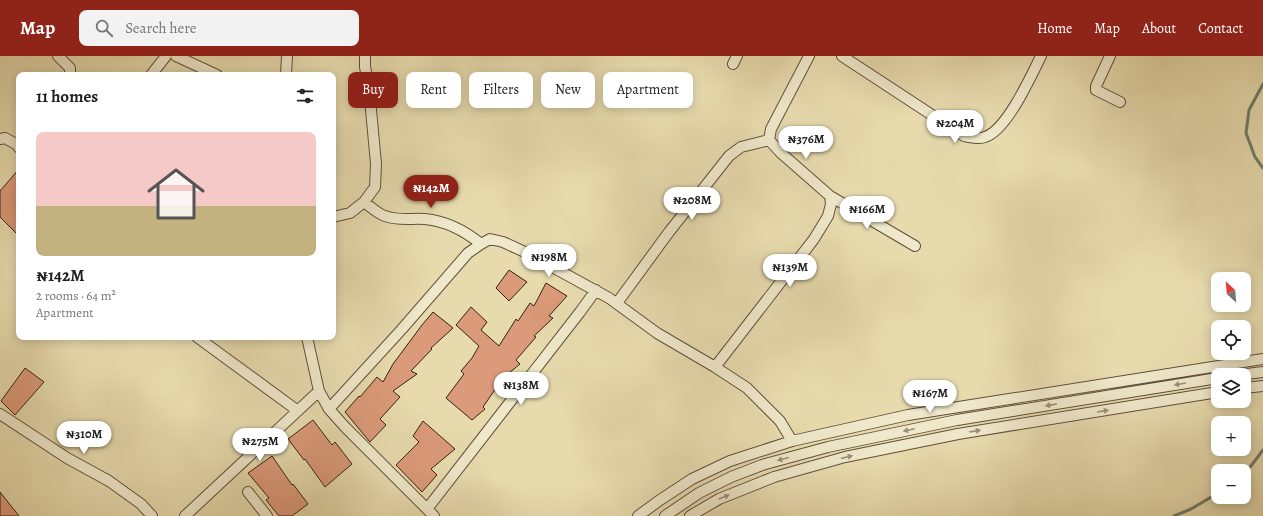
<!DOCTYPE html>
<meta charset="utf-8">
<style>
body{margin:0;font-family:Alegreya,serif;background:#f2f2f2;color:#202124;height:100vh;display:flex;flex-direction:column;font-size:15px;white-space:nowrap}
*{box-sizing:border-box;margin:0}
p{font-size:13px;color:#757577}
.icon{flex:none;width:22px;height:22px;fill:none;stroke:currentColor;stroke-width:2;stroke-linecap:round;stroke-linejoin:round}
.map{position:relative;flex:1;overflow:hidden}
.details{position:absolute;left:16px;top:16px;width:320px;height:268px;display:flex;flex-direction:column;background:#fff;border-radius:8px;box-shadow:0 2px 10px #0003}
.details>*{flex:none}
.banner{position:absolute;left:348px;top:16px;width:380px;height:36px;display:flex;gap:8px}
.needle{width:26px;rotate:334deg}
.buttons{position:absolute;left:1211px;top:216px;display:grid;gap:8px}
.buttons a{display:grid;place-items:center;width:40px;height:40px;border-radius:8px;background:#fff;box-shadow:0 2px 10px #0003;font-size:20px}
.price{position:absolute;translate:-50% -34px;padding:0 9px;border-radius:14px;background:#fff;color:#222;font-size:13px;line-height:26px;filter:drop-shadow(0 1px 2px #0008)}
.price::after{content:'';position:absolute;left:50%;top:24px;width:12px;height:9px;margin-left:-6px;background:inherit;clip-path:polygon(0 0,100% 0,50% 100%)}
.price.current{background:#8f2418;color:#fff}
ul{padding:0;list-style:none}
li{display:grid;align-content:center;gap:8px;height:212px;padding:0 20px}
li span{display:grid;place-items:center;height:124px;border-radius:8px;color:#555}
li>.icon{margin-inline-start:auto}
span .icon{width:72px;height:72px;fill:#fffc;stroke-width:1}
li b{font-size:17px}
h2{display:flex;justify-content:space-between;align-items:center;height:48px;padding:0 20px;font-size:17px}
.pill{padding:0 14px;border-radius:8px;background:#fff;box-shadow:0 2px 10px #0003;font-size:14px;line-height:36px}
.pill.current{background:#8f2418;color:#fff}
header{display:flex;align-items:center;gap:24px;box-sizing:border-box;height:56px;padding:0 20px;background:#8f2418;color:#fff}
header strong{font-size:19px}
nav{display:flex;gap:22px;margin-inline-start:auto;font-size:14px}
.search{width:280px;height:36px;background:#f2f2f2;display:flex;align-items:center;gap:10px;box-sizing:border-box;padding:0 14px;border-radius:8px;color:#757577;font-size:15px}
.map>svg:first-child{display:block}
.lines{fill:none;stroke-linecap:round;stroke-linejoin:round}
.stream{stroke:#6f7d6d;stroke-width:3}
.building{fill:#db9a79;stroke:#342115}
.street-casing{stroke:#61503b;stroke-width:12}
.street{stroke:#efe8ca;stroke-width:10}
.oneway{fill:#9b8e79}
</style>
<header>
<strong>Map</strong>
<div class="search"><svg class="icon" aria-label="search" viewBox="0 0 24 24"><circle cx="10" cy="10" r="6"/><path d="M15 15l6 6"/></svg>Search here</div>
<nav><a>Home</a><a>Map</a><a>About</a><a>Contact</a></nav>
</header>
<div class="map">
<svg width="1263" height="460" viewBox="0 0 1263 460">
<rect width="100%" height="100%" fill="#e7dbae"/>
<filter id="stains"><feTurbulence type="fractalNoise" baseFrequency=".005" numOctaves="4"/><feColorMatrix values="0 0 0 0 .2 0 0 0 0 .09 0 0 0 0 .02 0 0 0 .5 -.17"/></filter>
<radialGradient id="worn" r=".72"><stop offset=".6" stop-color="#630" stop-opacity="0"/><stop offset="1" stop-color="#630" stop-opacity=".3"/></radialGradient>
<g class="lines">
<path class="stream" d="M1263,28L1249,54L1246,77L1255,101L1263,112
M1244,416L1251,410L1263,394
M1174,460L1191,453L1218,437"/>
</g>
<path class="building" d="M19,113V180L0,161V135Z
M509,214L527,226L509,245L496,232Z
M546,227L567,240L549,260L553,262L534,280L536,281L516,304L520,308L503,322L483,351L485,353L472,364L446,342L464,318L461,315L472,302L479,290L456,269L471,251L487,266L481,274L499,290L516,263L518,265L530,247L534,250Z
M433,256L453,272L431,292L432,293L411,315L417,318L393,335L400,341L380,363L386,369L370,386L345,356L359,340L360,341L377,321L383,326L393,308L422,269Z
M25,312L44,326L15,359L1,345Z
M313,364L332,389L335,386L352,408L325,431L305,403L304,404L288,383Z
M423,365L455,393L431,413L437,419L422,436L396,409L419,386L413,380Z
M272,400L292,429L293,428L308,448L292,460H279L266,444L269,442L248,417Z
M0,436L19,460H0Z"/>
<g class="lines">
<g class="street-casing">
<path id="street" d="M58,0L70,12V19
M176,0L217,19
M842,0L964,80C970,81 979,84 985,81C1007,74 1031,20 1041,0
M1110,0L1096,30V34L1120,46
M733,8L737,0
M151,19L166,0
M286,19L287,0
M0,83L5,82L16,88L19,92
M769,84L781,97L830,140L915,190
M769,84L771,73L809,0
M364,146C371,151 378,158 385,160C398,165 412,162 425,163C446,165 465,175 481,188
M333,161L350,157L364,146L375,131L376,108L369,32L365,11V0
M617,247L669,176L729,100L741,91L769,84
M197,281L298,355
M307,281L319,335L329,353L345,371L434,460
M715,311L814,183L828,160L831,148L830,140
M1239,319L1263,316
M1244,332L1263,330
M329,353L402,273L468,197L481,188L490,183L503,186L527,197L609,242L657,277L715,311L747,332L780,365L792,385
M0,358L67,402L109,425L141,448L152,460
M248,436L267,460
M427,453L580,256L596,234
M185,460L319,335
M638,460L660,444L692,423L730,405L792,385L908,359L1263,303
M665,460L699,437L731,421L762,409L828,391L957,364L1218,322
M690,460L719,443L774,421L845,401L958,378L1218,336"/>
</g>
<use href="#street" class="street"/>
</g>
<defs><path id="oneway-solid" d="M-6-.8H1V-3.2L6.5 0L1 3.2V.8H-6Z"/></defs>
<g class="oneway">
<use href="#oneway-solid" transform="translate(1180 328) rotate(170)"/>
<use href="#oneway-solid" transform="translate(1051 349) rotate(171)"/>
<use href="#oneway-solid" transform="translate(1103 355) rotate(-9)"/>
<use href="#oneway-solid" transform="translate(909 374) rotate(168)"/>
<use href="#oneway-solid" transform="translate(975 375) rotate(-9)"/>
<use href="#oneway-solid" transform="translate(847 401) rotate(-13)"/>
<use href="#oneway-solid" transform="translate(783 403) rotate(165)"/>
<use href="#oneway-solid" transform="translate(724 441) rotate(-23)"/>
</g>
<rect width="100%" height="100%" filter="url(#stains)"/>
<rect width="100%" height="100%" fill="url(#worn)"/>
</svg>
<div class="buttons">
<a><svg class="needle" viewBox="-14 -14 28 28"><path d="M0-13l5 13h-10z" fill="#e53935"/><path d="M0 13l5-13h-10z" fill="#757577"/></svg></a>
<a><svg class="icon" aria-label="locate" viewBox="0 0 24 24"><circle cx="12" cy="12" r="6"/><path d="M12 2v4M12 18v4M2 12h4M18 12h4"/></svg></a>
<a><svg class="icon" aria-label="layers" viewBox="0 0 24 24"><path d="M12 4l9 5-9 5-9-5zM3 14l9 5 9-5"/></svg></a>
<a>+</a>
<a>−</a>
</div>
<b class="price" style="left:955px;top:88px">₦204M</b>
<b class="price" style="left:806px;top:104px">₦376M</b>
<b class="price current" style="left:431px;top:153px">₦142M</b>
<b class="price" style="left:692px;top:165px">₦208M</b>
<b class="price" style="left:867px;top:174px">₦166M</b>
<b class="price" style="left:549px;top:222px">₦198M</b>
<b class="price" style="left:790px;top:232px">₦139M</b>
<b class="price" style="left:521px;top:350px">₦138M</b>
<b class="price" style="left:930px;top:358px">₦167M</b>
<b class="price" style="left:84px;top:399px">₦310M</b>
<b class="price" style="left:260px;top:406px">₦275M</b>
<div class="banner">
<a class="pill current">Buy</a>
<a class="pill">Rent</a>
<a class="pill">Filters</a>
<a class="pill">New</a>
<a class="pill">Apartment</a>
</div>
<section class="details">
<h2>11 homes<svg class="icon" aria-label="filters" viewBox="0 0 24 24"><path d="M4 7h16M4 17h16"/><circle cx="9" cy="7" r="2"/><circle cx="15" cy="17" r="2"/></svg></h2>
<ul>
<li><span style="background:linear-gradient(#f6c9c9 60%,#c2b280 0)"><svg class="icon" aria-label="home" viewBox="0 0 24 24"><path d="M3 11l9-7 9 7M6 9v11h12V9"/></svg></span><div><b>₦142M</b><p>2 rooms · 64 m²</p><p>Apartment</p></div></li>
</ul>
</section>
</div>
